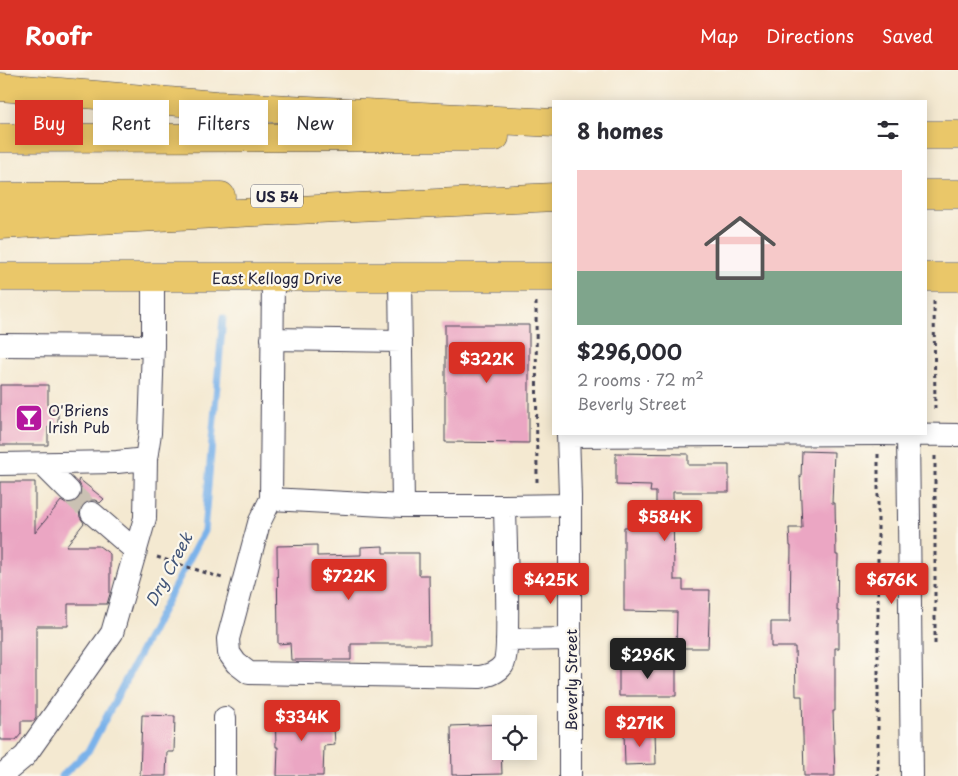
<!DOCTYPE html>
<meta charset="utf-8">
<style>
body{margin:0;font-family:"Playpen Sans",sans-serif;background:#f2f2f3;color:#2b2b33;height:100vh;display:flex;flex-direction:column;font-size:19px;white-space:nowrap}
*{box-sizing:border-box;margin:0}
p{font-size:16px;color:#7c7c81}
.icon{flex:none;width:28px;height:28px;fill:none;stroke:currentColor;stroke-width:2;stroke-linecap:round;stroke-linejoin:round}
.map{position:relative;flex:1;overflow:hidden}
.panel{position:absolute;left:552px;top:30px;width:375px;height:335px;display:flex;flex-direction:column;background:#fff;border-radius:0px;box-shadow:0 2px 12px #0003}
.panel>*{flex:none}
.hud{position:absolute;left:15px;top:30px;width:462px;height:45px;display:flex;gap:10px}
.fabs{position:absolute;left:492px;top:645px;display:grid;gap:10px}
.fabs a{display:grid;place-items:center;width:45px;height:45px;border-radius:0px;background:#fff;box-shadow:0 2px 12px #0003;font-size:25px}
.price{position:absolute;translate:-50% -42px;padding:0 11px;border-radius:5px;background:#d93025;color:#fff;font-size:16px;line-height:32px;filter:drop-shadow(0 1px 2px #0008)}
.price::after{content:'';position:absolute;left:50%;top:30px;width:15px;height:11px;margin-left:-8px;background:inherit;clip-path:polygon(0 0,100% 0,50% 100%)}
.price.current{background:#222;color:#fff}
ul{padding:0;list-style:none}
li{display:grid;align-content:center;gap:10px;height:265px;padding:0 25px}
li span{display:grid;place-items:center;height:155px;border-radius:0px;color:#555}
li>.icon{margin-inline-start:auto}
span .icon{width:90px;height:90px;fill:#fffc;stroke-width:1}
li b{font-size:21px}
h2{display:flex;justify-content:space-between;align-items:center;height:60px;padding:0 25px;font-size:21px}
.pill{padding:0 18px;border-radius:0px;background:#fff;box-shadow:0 2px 12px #0003;font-size:18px;line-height:45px}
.pill.current{background:#d93025;color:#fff}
header{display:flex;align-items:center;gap:30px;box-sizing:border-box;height:70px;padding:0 25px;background:#d93025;color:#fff}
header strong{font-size:24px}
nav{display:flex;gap:28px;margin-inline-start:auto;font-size:18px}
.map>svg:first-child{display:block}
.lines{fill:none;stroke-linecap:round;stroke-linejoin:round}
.stream{stroke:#7ab2ea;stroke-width:7}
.building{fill:#eba6c3}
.minor-tunnel{stroke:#cac1b3;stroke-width:22;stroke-dasharray:22 11;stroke-linecap:butt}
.minor-casing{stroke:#424052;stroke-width:24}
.major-casing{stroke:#424052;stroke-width:29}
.highway-casing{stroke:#424052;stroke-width:29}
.path{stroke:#424052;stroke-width:3;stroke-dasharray:4 4;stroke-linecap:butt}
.minor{stroke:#fff;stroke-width:22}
.major{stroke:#eac769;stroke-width:28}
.highway{stroke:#eac769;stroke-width:28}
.labels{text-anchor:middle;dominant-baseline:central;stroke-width:4.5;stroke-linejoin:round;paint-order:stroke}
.shield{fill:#fbf7ec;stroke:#636270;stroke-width:1}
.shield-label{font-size:14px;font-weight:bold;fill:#22223b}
.street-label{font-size:15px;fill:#22223b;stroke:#fbf7ec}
.poi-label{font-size:15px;fill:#22223b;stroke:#fbf7ec;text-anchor:start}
.water-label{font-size:16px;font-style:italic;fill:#415478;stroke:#fbf7ec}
</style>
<header>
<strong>Roofr</strong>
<nav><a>Map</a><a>Directions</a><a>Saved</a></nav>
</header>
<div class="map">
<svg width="958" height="706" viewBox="0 0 958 706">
<rect width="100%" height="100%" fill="#fbf7ec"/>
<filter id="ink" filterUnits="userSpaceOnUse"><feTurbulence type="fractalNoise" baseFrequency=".02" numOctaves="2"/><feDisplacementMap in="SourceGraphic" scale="10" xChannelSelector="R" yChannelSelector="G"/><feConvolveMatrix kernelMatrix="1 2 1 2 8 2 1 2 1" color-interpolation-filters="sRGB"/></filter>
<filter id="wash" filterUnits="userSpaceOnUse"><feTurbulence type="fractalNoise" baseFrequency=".0096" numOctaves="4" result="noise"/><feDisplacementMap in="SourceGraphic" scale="20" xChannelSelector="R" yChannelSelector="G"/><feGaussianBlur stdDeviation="1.12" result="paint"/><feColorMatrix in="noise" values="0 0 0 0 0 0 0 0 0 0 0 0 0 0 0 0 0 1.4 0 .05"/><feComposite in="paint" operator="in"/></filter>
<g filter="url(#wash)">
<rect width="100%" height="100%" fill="#f4e9d1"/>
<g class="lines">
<path class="stream" d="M62,706L89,680L204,461L223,248"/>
</g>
<g id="blocks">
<path class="building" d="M445,255H529V373L445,372Z
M0,315H48V339H58V357H48V375H0Z
M802,381L834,382L832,433H835L836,485H838L837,541H839V578H835V641H833L835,706H804L802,626H796L795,577H771V552H790L791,476H790L789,458H802L800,406L801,407Z
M616,383L688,384V395H729V422H673L674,510H683V520H710L708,578H676L677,542L624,541V457L656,456V422H650L651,416L616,415Z
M79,409L104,429L100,433L95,430H88L82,435L79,441L80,447L84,453L66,476H99L110,484V524L107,534H68V556H36V648L34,651H21V664L16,670H0V412H35V463L61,431L66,434H72L79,430L82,424L81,417L78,411Z
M317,475V486L361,485V477L383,476V483H419V505H429L430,574H351V590H291L290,573L278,574L277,476Z
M676,593V626H619V594Z
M323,639V656H334L335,675L324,676L323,706H277L278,677H276L275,640Z
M142,645L175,646L174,682H167L166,706H140Z
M500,654L502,704L452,705L451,656Z
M655,661L656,694L625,695L624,662Z"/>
</g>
</g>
<g filter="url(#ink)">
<use href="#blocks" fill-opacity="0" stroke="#424052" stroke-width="1"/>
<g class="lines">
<path class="minor-tunnel" d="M69,421L92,443"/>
<g class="minor-casing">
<path id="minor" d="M273,207L271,429L259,453L228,569L229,583L236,593L249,603L480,607C489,605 497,603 503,595C511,584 505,459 505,436L570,435
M400,207L403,436H505
M272,269L401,271
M0,275L153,276V207
M568,364L570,426V706
M908,364L912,706
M568,366L878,364L958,365
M0,394L117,392L146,389L150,363L153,276
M42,394L69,421
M271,429L403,436
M92,443L136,481
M507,570L570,569
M225,648V706
M1,706L25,686L112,563L145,448L146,389"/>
</g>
<g class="major-casing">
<path id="major" d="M0,207H554
M926,207H958"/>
</g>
<g class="highway-casing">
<path id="highway" d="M0,17L216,35L554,53
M926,65H958
M0,68L495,67
M926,124H958
M0,127L221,126
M0,155L554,127"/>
</g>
<path class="path" d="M934,231L935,342
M536,232L537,413
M878,384V706
M935,386V575
M157,487L222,508"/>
<use href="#minor" class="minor"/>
<use href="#major" class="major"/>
<use href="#highway" class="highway"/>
</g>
</g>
<defs>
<g id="bar-square" transform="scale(1.4375)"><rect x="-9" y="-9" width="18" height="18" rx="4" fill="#b5179e" stroke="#fbf7ec"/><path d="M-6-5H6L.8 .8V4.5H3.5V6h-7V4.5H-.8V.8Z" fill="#fff"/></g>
</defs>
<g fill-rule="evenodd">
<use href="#bar-square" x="29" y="348"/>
</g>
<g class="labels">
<rect class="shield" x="251" y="114.5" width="52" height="23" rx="4"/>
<g class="shield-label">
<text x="277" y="126">US 54</text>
</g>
<g class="street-label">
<text x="277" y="207">East Kellogg Drive</text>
<text transform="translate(570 610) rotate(-90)">Beverly Street</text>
</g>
<g class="poi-label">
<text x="48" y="339">O'Briens<tspan x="48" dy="17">Irish Pub</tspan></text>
</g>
<g class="water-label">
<text transform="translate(168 499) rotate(-62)">Dry Creek</text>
</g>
</g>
</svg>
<div class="fabs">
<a><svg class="icon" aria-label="locate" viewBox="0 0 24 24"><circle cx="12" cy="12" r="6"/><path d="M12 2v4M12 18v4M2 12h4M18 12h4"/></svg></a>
</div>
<b class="price" style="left:487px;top:314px">$322K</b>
<b class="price" style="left:665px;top:472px">$584K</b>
<b class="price" style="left:349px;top:531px">$722K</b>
<b class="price" style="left:551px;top:535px">$425K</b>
<b class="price" style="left:892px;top:535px">$676K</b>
<b class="price current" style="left:648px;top:610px">$296K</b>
<b class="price" style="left:302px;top:672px">$334K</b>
<b class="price" style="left:640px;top:678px">$271K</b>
<div class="hud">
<a class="pill current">Buy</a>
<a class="pill">Rent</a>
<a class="pill">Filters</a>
<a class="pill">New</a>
</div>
<section class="panel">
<h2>8 homes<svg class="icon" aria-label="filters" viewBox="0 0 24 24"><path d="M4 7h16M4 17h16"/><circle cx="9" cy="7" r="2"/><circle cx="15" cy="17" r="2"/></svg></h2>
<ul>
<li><span style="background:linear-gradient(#f6c9c9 65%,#7fa58c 0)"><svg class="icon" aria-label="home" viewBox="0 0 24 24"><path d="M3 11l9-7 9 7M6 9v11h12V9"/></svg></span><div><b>$296,000</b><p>2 rooms · 72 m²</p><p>Beverly Street</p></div></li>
</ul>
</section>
</div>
